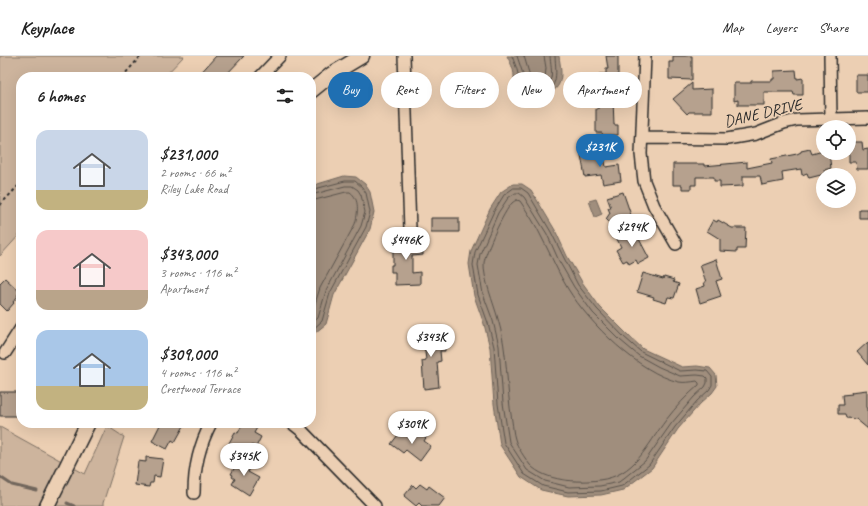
<!DOCTYPE html>
<meta charset="utf-8">
<style>
body{margin:0;font-family:Caveat,sans-serif;background:#f6f6f6;color:#222;height:100vh;display:flex;flex-direction:column;font-size:15px;white-space:nowrap}
*{box-sizing:border-box;margin:0}
p{font-size:13px;color:#767676}
.icon{flex:none;width:22px;height:22px;fill:none;stroke:currentColor;stroke-width:2;stroke-linecap:round;stroke-linejoin:round}
.map{position:relative;flex:1;overflow:hidden}
.details{position:absolute;left:16px;top:16px;width:300px;height:356px;display:flex;flex-direction:column;background:#fff;border-radius:16px;box-shadow:0 4px 16px #0002}
.details>*{flex:none}
.guide{position:absolute;left:328px;top:16px;width:380px;height:36px;display:flex;gap:8px}
.tools{position:absolute;left:816px;top:64px;display:grid;gap:8px}
.tools a{display:grid;place-items:center;width:40px;height:40px;border-radius:50%;background:#fff;box-shadow:0 4px 16px #0002;font-size:20px}
.price{position:absolute;translate:-50% -34px;padding:0 9px;border-radius:14px;background:#fff;color:#222;font-size:13px;line-height:26px;filter:drop-shadow(0 1px 2px #0008)}
.price::after{content:'';position:absolute;left:50%;top:24px;width:12px;height:9px;margin-left:-6px;background:inherit;clip-path:polygon(0 0,100% 0,50% 100%)}
.price.current{background:#1f6fb2;color:#fff}
ul{padding:0;list-style:none}
li{display:flex;align-items:center;gap:12px;height:100px;padding:0 20px}
li span{display:grid;place-items:center;flex:none;width:112px;height:80px;border-radius:12px;color:#555}
li>.icon{margin-inline-start:auto}
span .icon{width:48px;height:48px;fill:#fffc;stroke-width:1}
li b{font-size:17px}
h2{display:flex;justify-content:space-between;align-items:center;height:48px;padding:0 20px;font-size:17px}
.pill{padding:0 14px;border-radius:18px;background:#fff;box-shadow:0 4px 16px #0002;font-size:14px;line-height:36px}
.pill.current{background:#1f6fb2;color:#fff}
header{display:flex;align-items:center;gap:24px;box-sizing:border-box;height:56px;padding:0 20px;background:#fff;border-bottom:1px solid #e0e0e0}
header strong{font-size:19px}
nav{display:flex;gap:22px;margin-inline-start:auto;font-size:14px}
.map>svg:first-child{display:block}
.green{fill:#cdb49d;stroke:#7c7064}
.water{fill:#a08e7d;stroke:#71665c}
.lines{fill:none;stroke-linecap:round;stroke-linejoin:round}
.shore{stroke:#5a534c;stroke-width:1}
.stream{stroke:#71665c;stroke-width:3}
.building{fill:#b6a18e;stroke:#2b2b2b}
.minor-casing{stroke:#2b2b2b;stroke-width:14}
.major-casing{stroke:#2b2b2b;stroke-width:17}
.path{stroke:#2b2b2b;stroke-width:2;stroke-dasharray:3 3;stroke-linecap:butt}
.minor{stroke:#eccfb3;stroke-width:11}
.major{stroke:#eccfb3;stroke-width:14}
.labels{text-anchor:middle;dominant-baseline:central;stroke-width:3.5;stroke-linejoin:round;paint-order:stroke}
.street-label{font-size:16px;fill:#2b2b2b;stroke:#eccfb3}
</style>
<header>
<strong>Keyplace</strong>
<nav><a>Map</a><a>Layers</a><a>Share</a></nav>
</header>
<div class="map">
<svg width="868" height="450" viewBox="0 0 868 450">
<rect width="100%" height="100%" fill="#eccfb3"/>
<filter id="ink" filterUnits="userSpaceOnUse"><feTurbulence type="fractalNoise" baseFrequency=".025" numOctaves="2"/><feDisplacementMap in="SourceGraphic" scale="8" xChannelSelector="R" yChannelSelector="G"/><feConvolveMatrix kernelMatrix="1 2 1 2 8 2 1 2 1" color-interpolation-filters="sRGB"/></filter>
<g filter="url(#ink)">
<path class="green" d="M0,0H184L164,21H21V177L0,200Z
M107,370L124,381L103,447V450H0V371L85,418Z"/>
<path class="water" d="M507,0H559C560,9 563,19 559,28C552,42 530,45 517,40C512,32 514,28 514,20C514,13 510,6 507,0Z
M344,120L356,121L365,128L370,136L374,156L370,173L334,239L326,268L311,280V130Z
M513,128H522L531,134L555,174L567,200L582,226L600,251L627,278L643,293L682,311L697,310L710,312L716,319L717,330L712,337L700,348L678,373L652,412L623,434L601,439L568,440L541,434L521,421L500,389L494,348L490,292L484,268L474,240L469,208L471,195L490,153L501,136Z
M596,143L602,158L595,161L589,145Z"/>
<g class="lines">
<path class="shore" d="M512,0C514,6 517,12 518,18C518,23 515,32 520,36C524,40 531,38 535,38C560,35 556,19 555,0
M517,0L523,18V31C527,34 530,33 535,33C557,30 551,16 550,0
M524,0L529,17V26L531,27L542,25L545,22L546,12L544,0
M514,132H521L528,137L551,176L564,202L578,229L597,253L624,281L641,296L680,315L697,314L707,315L712,321V329L709,334L697,345L675,371L649,409L622,430L601,435L568,436L543,430L524,418L504,387L498,348L494,291L488,267L478,239L473,209L475,196L494,155L504,139Z
M311,134L345,125H355L362,131L366,137L370,156L366,171L330,237L322,265L311,275
M516,137H519L524,141L547,178L559,205L574,231L593,257L620,284L639,300L659,311L680,320L697,319L705,320L707,322V327L705,331L694,341L671,368L645,405L619,426L600,430L569,431L545,425L527,414L509,386L503,347L499,290L493,265L483,238L478,209L480,198L498,157L508,142Z
M311,139L345,130H352L358,134L361,139L365,156L361,170L326,235L318,262L311,268
M517,144L520,145C528,157 536,169 542,182C551,199 558,217 568,233C589,267 639,317 679,326C684,327 691,326 697,325L699,327V329C687,339 676,351 666,364C647,389 635,420 599,424C578,427 545,425 530,409C525,402 517,391 515,383C513,377 513,371 512,365C506,331 508,296 498,263C494,248 483,222 484,207C485,196 504,155 512,147C513,146 516,144 517,144Z
M311,145L346,136H350C360,143 358,157 355,168L320,232L311,260"/>
<path class="stream" d="M0,421L12,429L37,435
M67,447L74,450"/>
</g>
<path class="building" d="M216,0H244L224,21H197Z
M606,0H618V43H613L614,69H618V79H603L602,77H596V53H598V34H591V26H599V18H606V13H608Z
M673,0H692V24L669,23V6H673Z
M796,14L797,23L803,22V39H794L793,36H764V49H738V44L734,45V27H751V25H772V23H774V15Z
M856,19H868V36H856Z
M692,27V34L712,33V56H689L687,58L673,43Z
M849,86H862L863,94L868,93V113H857L856,106H849Z
M810,93L812,98L823,95V97H829L831,112L824,114L825,118L809,122L807,117L802,119L801,113L782,116L783,125L762,129L760,120H743V130L720,131V125H714V121H696V129H691V133H682V129H673V108H704V110L747,106V112L772,107L771,103L797,98L801,96V95Z
M603,95L606,111L619,109L621,125L603,128L601,119L585,121L581,99Z
M623,136L632,162L615,168V166L610,167L606,163L610,157L608,152H611L607,141Z
M859,153H868V162H859Z
M431,162H459V176H431Z
M713,164L717,166L718,164L732,172H746L745,193H737V196L720,195V183L707,175Z
M636,173L639,180L638,181L649,202L638,208L636,204L629,208L627,204L623,206L616,194L621,191L617,183Z
M393,183H423V199L412,200V217L420,216V228L395,229V216H391V209H393Z
M716,203L722,223L716,225L721,240L700,247L696,233L705,230L704,226H706L700,209Z
M643,217L663,223L664,221L674,224L673,226L679,228L674,242L668,241L666,247L653,243L654,241L637,236Z
M5,222L20,236L17,239L18,240L13,246L14,247L7,255L0,248V227Z
M437,274L438,285L444,284L445,295H440L441,305L437,306L439,331L424,333L422,305L426,304L424,288H421L420,275Z
M868,286V309L857,296Z
M867,334V351L868,353V373L856,363L846,362L845,358H838V349H843L842,339L852,338L851,336Z
M0,336H21V360H0Z
M161,367H178L184,370L175,386L172,384L167,393L152,385Z
M243,367H251L258,370L254,377L261,381L256,391L251,389L246,397L229,387L235,376L238,377Z
M419,374L427,380L424,385L431,390L420,405L406,394L403,397L391,388L401,375L412,384Z
M146,401L163,403L160,421L154,420L153,427H150L149,431L135,429L138,405L146,406Z
M240,402L252,410L248,416L259,422L249,439L232,428L235,423L232,421L233,419L231,418Z
M420,428L427,433L429,430L445,442L439,450H422L419,447L416,450L404,440L413,429L416,432Z"/>
<g class="lines">
<g class="minor-casing">
<path id="minor" d="M404,0L410,173
M645,0L641,98L644,125L654,150L676,188
M830,0L831,62
M260,21L280,0
M642,82L727,83L756,78L784,67L797,64L868,62
M5,297L21,272
M292,367L302,375L375,450
M194,437C194,413 200,388 211,367"/>
</g>
<g class="major-casing">
<path id="major" d="M311,35L332,18L362,0
M47,450L88,367"/>
</g>
<path class="path" d="M122,21L141,0
M0,149L21,127"/>
<use href="#minor" class="minor"/>
<use href="#major" class="major"/>
</g>
</g>
<g class="labels">
<g class="street-label">
<text transform="translate(763 57) rotate(-13)">DANE DRIVE</text>
</g>
</g>
</svg>
<div class="tools">
<a><svg class="icon" aria-label="locate" viewBox="0 0 24 24"><circle cx="12" cy="12" r="6"/><path d="M12 2v4M12 18v4M2 12h4M18 12h4"/></svg></a>
<a><svg class="icon" aria-label="layers" viewBox="0 0 24 24"><path d="M12 4l9 5-9 5-9-5zM3 14l9 5 9-5"/></svg></a>
</div>
<b class="price current" style="left:600px;top:112px">$231K</b>
<b class="price" style="left:632px;top:192px">$294K</b>
<b class="price" style="left:406px;top:205px">$446K</b>
<b class="price" style="left:431px;top:302px">$343K</b>
<b class="price" style="left:412px;top:389px">$309K</b>
<b class="price" style="left:244px;top:421px">$345K</b>
<div class="guide">
<a class="pill current">Buy</a>
<a class="pill">Rent</a>
<a class="pill">Filters</a>
<a class="pill">New</a>
<a class="pill">Apartment</a>
</div>
<section class="details">
<h2>6 homes<svg class="icon" aria-label="filters" viewBox="0 0 24 24"><path d="M4 7h16M4 17h16"/><circle cx="9" cy="7" r="2"/><circle cx="15" cy="17" r="2"/></svg></h2>
<ul>
<li><span style="background:linear-gradient(#c9d6e8 75%,#c2b280 0)"><svg class="icon" aria-label="home" viewBox="0 0 24 24"><path d="M3 11l9-7 9 7M6 9v11h12V9"/></svg></span><div><b>$231,000</b><p>2 rooms · 66 m²</p><p>Riley Lake Road</p></div></li>
<li><span style="background:linear-gradient(#f6c9c9 75%,#b9a48a 0)"><svg class="icon" aria-label="home" viewBox="0 0 24 24"><path d="M3 11l9-7 9 7M6 9v11h12V9"/></svg></span><div><b>$343,000</b><p>3 rooms · 116 m²</p><p>Apartment</p></div></li>
<li><span style="background:linear-gradient(#a9c7e8 70%,#c2b280 0)"><svg class="icon" aria-label="home" viewBox="0 0 24 24"><path d="M3 11l9-7 9 7M6 9v11h12V9"/></svg></span><div><b>$309,000</b><p>4 rooms · 116 m²</p><p>Crestwood Terrace</p></div></li>
</ul>
</section>
</div>
